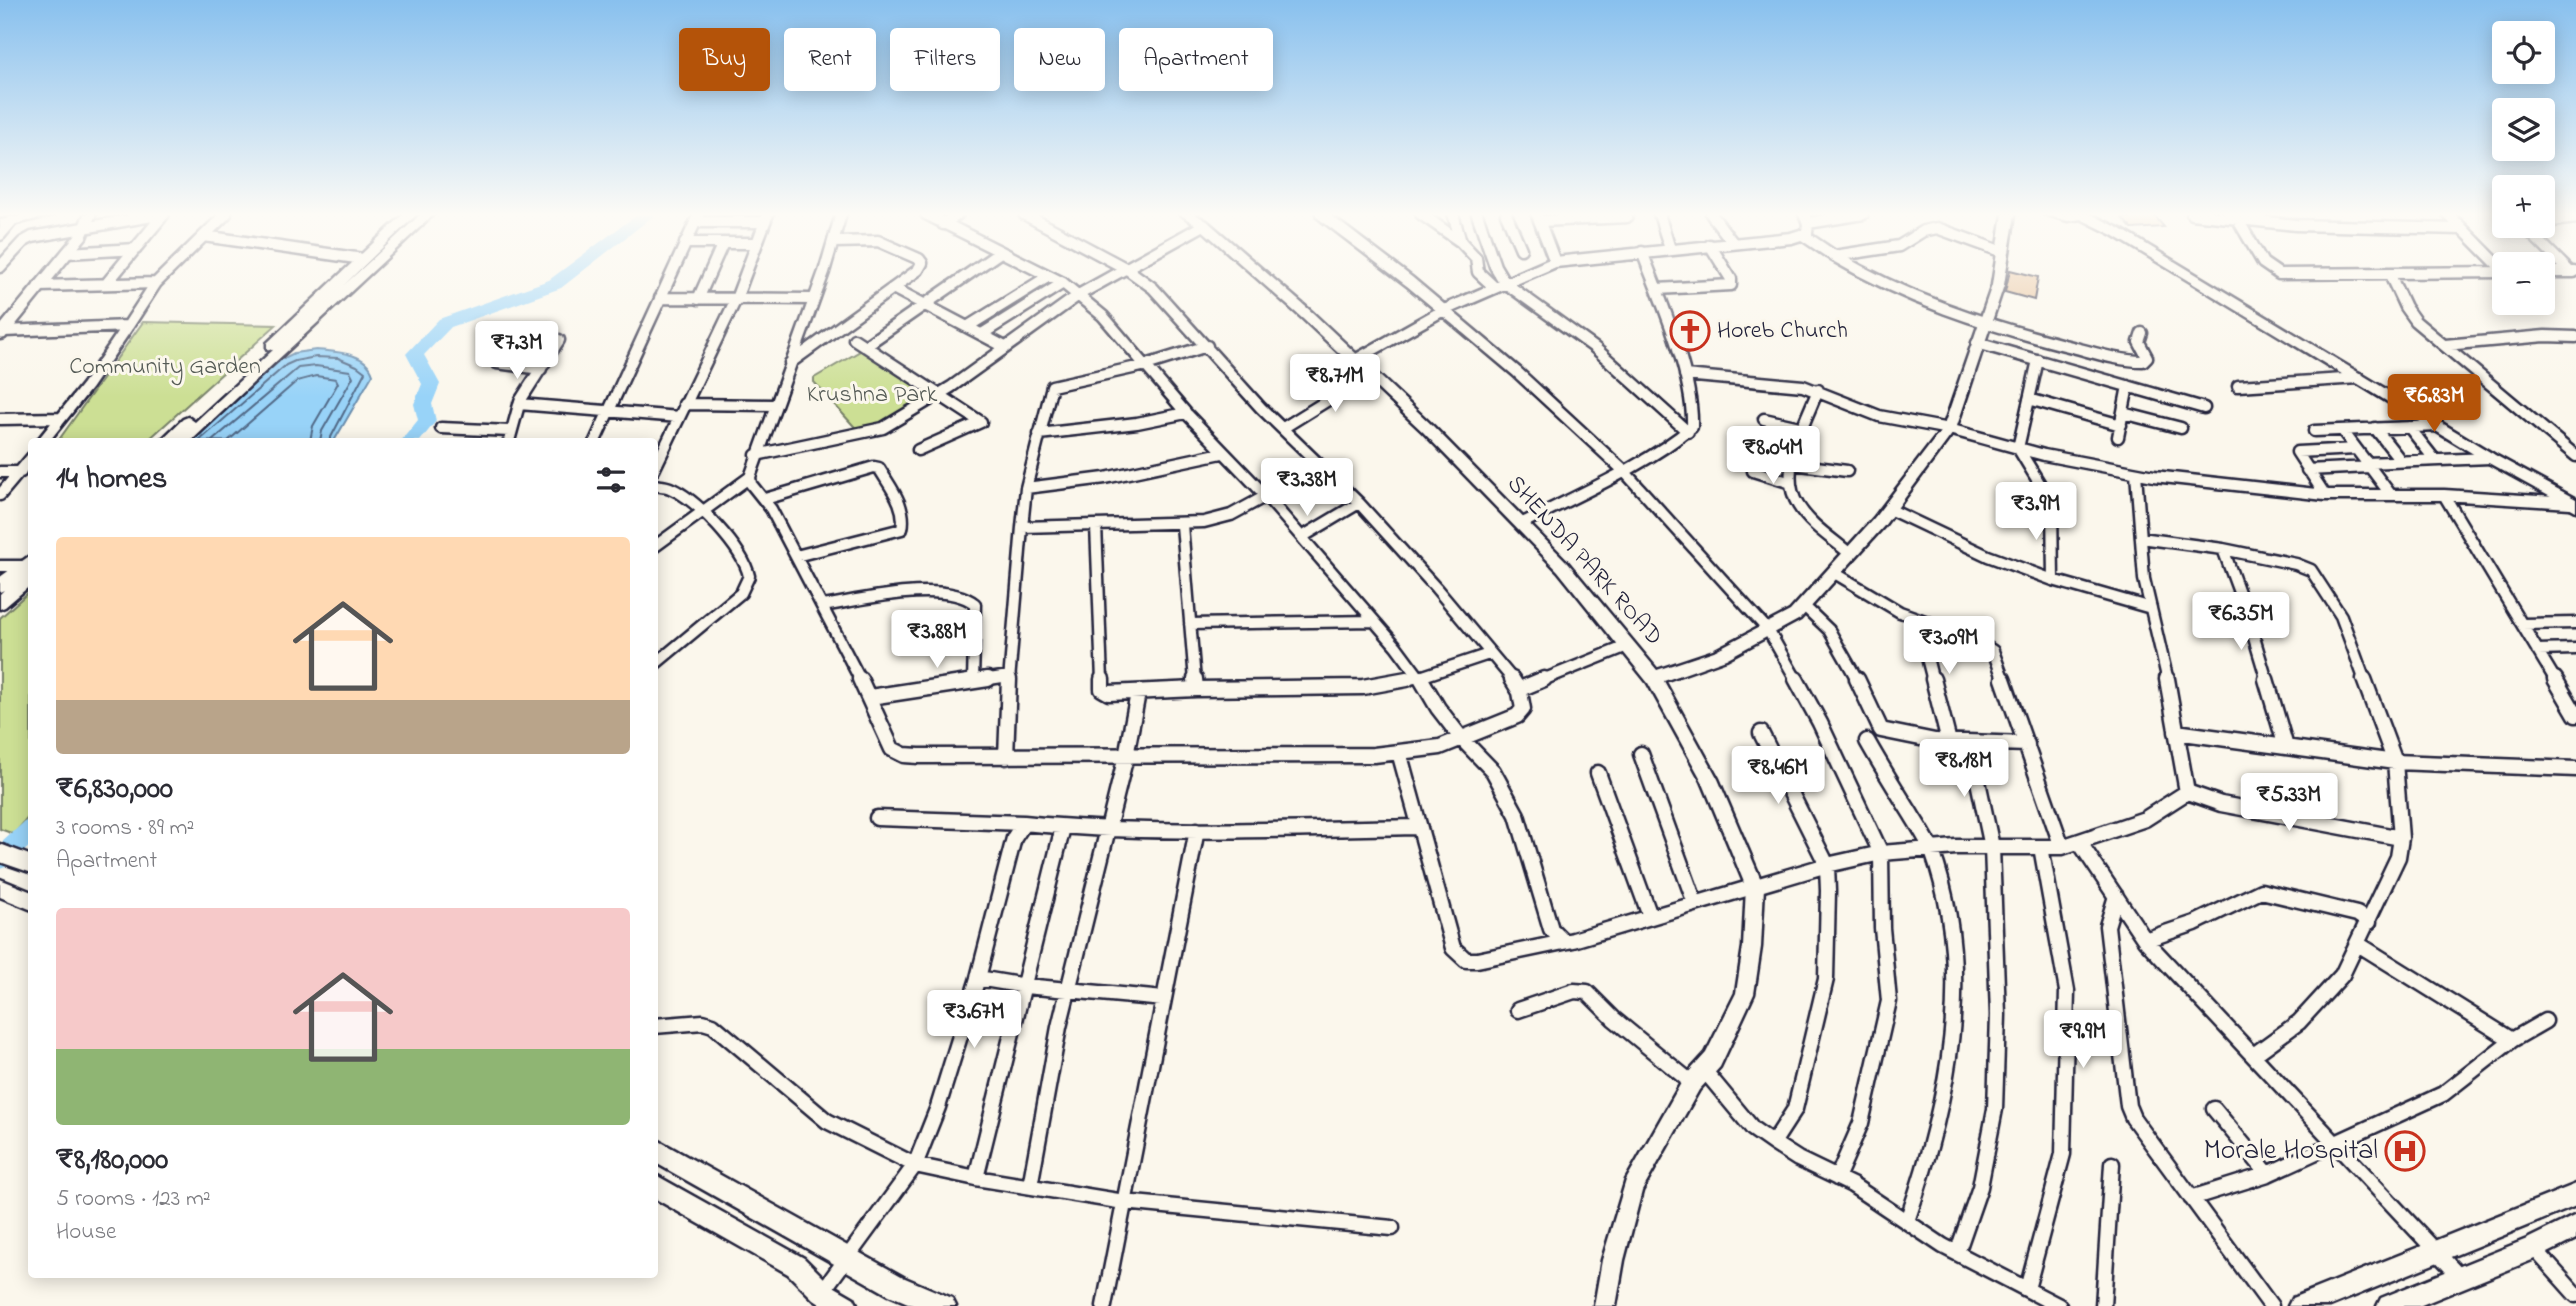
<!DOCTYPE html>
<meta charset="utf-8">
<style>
body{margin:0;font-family:"Indie Flower",sans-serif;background:#f7f7f7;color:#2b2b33;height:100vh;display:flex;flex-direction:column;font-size:26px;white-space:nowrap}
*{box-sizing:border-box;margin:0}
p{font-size:23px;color:#7c7c81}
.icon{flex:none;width:38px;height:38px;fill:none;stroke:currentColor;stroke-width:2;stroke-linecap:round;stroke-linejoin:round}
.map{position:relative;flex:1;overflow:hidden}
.sheet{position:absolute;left:28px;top:438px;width:630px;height:840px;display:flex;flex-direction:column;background:#fff;border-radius:7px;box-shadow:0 4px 18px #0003}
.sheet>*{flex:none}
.guide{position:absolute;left:679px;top:28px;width:665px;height:63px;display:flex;gap:14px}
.fabs{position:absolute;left:2492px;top:21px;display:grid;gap:14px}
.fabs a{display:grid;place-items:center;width:63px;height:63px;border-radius:7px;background:#fff;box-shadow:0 4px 18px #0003;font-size:35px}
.price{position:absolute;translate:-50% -60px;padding:0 16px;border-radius:7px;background:#fff;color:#222;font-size:23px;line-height:46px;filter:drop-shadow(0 2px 4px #0008)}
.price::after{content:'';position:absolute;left:50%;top:42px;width:21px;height:16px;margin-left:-10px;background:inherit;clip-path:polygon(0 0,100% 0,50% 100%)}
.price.on{background:#b45309;color:#fff}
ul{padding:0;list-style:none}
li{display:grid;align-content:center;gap:14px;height:371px;padding:0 28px}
li span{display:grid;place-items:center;height:217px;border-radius:7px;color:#555}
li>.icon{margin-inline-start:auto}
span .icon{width:126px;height:126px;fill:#fffc;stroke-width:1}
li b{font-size:30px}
h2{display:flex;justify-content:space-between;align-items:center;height:84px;padding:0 28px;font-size:30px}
.tag{padding:0 24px;border-radius:7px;background:#fff;box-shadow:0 4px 18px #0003;font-size:24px;line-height:63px}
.tag.on{background:#b45309;color:#fff}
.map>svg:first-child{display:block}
.green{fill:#ccdf94;stroke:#778068;stroke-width:2}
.water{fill:#98d3f8;stroke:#698cac;stroke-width:2}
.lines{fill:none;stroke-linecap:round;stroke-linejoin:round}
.shore{stroke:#516987;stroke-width:2}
.river{fill:#98d3f8;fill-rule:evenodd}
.building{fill:#e6bf96;stroke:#22223b;stroke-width:2}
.street-far1-casing{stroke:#22223b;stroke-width:15}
.street-casing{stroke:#22223b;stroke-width:19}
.secondary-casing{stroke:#22223b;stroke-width:5}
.primary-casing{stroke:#22223b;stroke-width:5}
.street-far1{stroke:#fbf7ec;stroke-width:10}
.street{stroke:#fbf7ec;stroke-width:14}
.secondary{fill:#fbf7ec;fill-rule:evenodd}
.primary{fill:#fbf7ec;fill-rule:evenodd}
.labels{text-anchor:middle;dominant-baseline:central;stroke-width:6;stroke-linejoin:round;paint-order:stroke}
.poi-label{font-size:24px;fill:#22223b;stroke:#fbf7ec;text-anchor:start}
.park-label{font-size:24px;fill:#555b56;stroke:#fbf7ec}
.street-label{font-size:24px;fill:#22223b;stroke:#fbf7ec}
.near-poi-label{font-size:28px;fill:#22223b;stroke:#fbf7ec;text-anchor:end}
</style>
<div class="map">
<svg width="2576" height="1306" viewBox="0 0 2576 1306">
<rect width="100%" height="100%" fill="#fbf7ec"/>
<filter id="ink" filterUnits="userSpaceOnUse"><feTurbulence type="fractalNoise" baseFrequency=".0143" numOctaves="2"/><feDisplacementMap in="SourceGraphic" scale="14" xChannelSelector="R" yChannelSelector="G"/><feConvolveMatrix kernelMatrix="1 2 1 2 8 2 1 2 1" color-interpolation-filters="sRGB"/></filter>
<g filter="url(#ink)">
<path class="green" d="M143,322L276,325L147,441H58Z
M862,350L937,392L883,428L861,434L814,382V378Z
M31,590V814L14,834L0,829V618Z"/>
<path class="water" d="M316,350C336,352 366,352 373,374L334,441H188L282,359L294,353Z"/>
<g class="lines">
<path class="shore" d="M199,441L286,365L295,361L316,357L338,358L357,366L365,372L329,441
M212,441L298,368L316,366L350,371L353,377L322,431L320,441
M228,441L297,381L316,376L336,379L338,383L313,426L310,441"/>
<path class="river" d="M638,214H656L561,288L451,327L424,355L440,384L432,404L436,421L420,441H401L418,420L414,404L422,384L406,354L439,319L549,280Z
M32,819V844L8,866L0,869V844L24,822Z"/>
</g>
<path class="building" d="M2153,214L2164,227L2132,229L2122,218Z
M2010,270L2038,277L2034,300L2005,292Z"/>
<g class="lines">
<g class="street-far1-casing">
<path id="street-far1" d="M841,214L824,272L750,477L751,484L771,509L861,681
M926,214L1063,283L1103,316L1186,413L1266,496L1396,646L1422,681
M1024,214L1127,269L1153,288L1261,408L1359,503L1436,588L1514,681
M1321,214L1410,282L1517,372L1623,470L1768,630L1797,681
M1421,214L1461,242
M1453,214L1461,242L1476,258L1478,272L1494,287
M1477,214L1495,266L1505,283L1595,348L1688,432
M1506,214L1521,249
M1659,214L1670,249
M1711,214L1733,243
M2192,214L2296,225L2462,229
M2448,214L2504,271
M1537,215L1555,262
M2238,220L2263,263L2279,274L2504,272
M1540,221L1627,217
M695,222H765
M2543,222L2576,218
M1808,223L1863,214
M943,224L958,214
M2524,226L2570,272
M0,235L11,222
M1803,235L1834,256L1899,246L1923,231L1937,228L2003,252
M204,236L363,259
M685,243H757
M67,253L136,249
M1834,256C1906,299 1983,324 2064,345C2090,351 2116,361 2143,361L2147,357L2139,342L2142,333
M0,267L23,242L32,237L163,214
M2543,272H2574
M2390,275L2405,307L2415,321L2576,456
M107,283L164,214
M39,286L156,283
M893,288L1005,347
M1657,289L1731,285V279L1710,245
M660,298L813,299
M698,299L723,243
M128,326L156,283L226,214
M967,327L1049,276
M4,331L128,326L87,386L43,441
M982,334L1063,283
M854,339L981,422L918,450
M1977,343L2204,408
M2445,345L2545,336L2576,337
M865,346L999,253
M1207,346L1146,365L1052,386L1026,488L1022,527L1204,522L1231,515L1266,496
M1355,360L1442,311L1555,262L1791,238L1807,233L1808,223L1804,214
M2038,360L2018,448L2052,504L2053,580
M497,363L541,369
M790,363L918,270L922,263L919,259L878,241L833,242
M1685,375L1803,386L1879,416L1949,429L2044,455L2154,476L2325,495H2444L2570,503
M2238,386L2359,378
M1818,390C1805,423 1777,471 1798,505C1810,525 1833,539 1850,554
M2029,399L2121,425
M519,404L679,417
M684,404L774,405
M2123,413L2181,428
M0,419L60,418
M1764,419L1804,428
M2409,427L2435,460
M441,428L510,431
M1283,428L1370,374
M2375,428L2401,461
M2342,430L2391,495
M2314,431L2438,426
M1039,434L1137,423L1186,413
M1763,437L1798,446
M2118,437L2128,386
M509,441L520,401L559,340
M595,441L699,214
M1757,454L1793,464L1847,471
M756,455L883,428L951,387L1080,294L1204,225
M2366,463L2490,458
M654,470L736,299L768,214
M2307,470L2370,467
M1753,471L1788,482
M0,472H21
M2136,473L2144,579L2168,681
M654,485C659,486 665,486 670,488C697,499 743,549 749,576L741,593L654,665
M1026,488L1105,478L1222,453
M0,495L32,457
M2325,495L2297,452L2356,449
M2444,495L2556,681
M765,499L874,467L879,468C890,487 907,506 902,529L796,556
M1889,509L1988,556L2053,580L2151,608
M1521,524C1575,496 1646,466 1692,427C1694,377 1661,300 1642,252
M1096,525L1102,681
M1182,525L1195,681
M1302,537L1359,503
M2141,538L2223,549L2296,564L2311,570L2341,616L2365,681
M654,547L750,477
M2223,549L2247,614L2267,681
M0,566H23
M1833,572L1900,612L1975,639L1993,651L2004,681
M823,606C861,600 944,579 975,604L973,681
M1804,606L1829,630L1858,681
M1917,619L1933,681
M1190,624L1374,621
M2522,624L2576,623
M2537,650L2576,649
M976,681L1009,676
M1009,681L1022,527
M1397,681L1420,677L1489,654
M1540,681L1627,646"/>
</g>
<g class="street-casing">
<path id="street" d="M860,679L892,749L904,755L919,756L1374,755L1440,747L1517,716L1523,709L1520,692L1512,679
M1102,679V689L1109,693L1196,689
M1195,679L1196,689L1363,687L1407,679
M1421,679L1438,708L1462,739L1493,771L1517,815L1551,929L1562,940
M1796,679L1820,723L1881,853L1882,928L1889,1001L1861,1123L1837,1178
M1857,679L1881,730L1935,741L2027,744
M1933,679L1949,742
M2003,679L2062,847
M2266,679L2286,747
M2555,679L2576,715
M1520,689L1544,679
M870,697L988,679
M2176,732L2395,762L2576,769
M1761,733L1827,865L1828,891L1826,979L1795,1109L1773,1143
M1867,741C1881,766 1896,790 1911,814C1918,826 1927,838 1932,851C1976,973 1948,1103 1907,1221
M1399,752L1453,948L1466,960H1477L1573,940L1827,865L1881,853L1956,847H2062L2145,819L2187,792L2167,679
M1641,754L1695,903
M1006,757L1009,679
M1598,773L1650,916
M2187,792L2221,804L2401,838
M877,818L1024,823
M2080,843L2145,940L2461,1278
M2116,896L2107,926L2128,1106L2133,1118L2271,1306
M2145,940L2195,923L2261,891L2357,914L2369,922
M2358,944L2512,1040
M978,978L1025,986L1164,999
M1518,1010L1574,991L1587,992L1614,1019L1692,1083
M654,1026L703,1022L713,1025L827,1121L915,1165L976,1178L1124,1202L1392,1228
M2255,1054L2299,1022L2342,975L2398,857L2401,838L2395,762L2364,679
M1704,1070L1753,1129L1773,1143L1798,1159L1852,1185L1943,1246L2059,1306
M2214,1109L2268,1174
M976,1178L1063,827
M1030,1186L1059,1027L1126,756L1138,693
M2191,1198L2268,1174L2443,1094L2512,1040L2545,1021
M2534,1248L2576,1295
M1957,1253L1980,1187L1995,1109L1998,1015L1992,847L1970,744
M2027,1289L2063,1154L2067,991L2041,847
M822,1292L915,1165L938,1107L978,978L1014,838L1024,823C1155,836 1288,829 1419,827
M1104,1306L1197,830
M2103,1306L2112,1164"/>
</g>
<g class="secondary-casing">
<path id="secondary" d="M31,214H56L0,228V220Z
M84,214H96L86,238L5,338L0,339V326L76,234Z
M404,214H417L344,285L421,214H434L191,441H160L183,419L188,417L195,422L273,350L267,349V343Z
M1180,214H1195L1208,222L1313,313L1433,426L1568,563L1657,670L1714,651L1790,611L1874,518L1943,428L1992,285L2003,214H2015L2004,285L1956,429L1884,526L1800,619L1726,659L1664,681L1718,779L1764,887L1761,947L1754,994L1720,1067L1699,1090L1642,1191L1624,1260L1616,1306H1594L1602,1260L1626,1180L1685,1076L1706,1053L1736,993L1743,947L1746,887L1702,781L1648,683L1558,571L1423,432L1303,319L1200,228Z
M2043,214H2091L2121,229L2495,455L2576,499V511L2485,461L2113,235L2081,219L2068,221Z
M32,554V568L28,570L32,569V584L5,607L0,609V594L4,590L0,592V577Z"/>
</g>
<g class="primary-casing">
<path id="primary" d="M0,844L32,856V873L0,862Z
M0,879L32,892V910L0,897Z
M654,1138L905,1278L952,1298L956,1306H915L889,1295L654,1162Z
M654,1174L804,1258L830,1284L854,1298L858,1306H823L814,1300L788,1274L654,1198Z
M2576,1184V1206L2330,1306H2288L2292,1298Z
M2576,1215V1239L2542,1256L2419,1306H2377L2381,1298L2527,1239Z"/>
</g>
<use href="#street-far1" class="street-far1"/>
<use href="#street" class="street"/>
<use href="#secondary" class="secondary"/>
<use href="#primary" class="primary"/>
</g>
</g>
<linearGradient id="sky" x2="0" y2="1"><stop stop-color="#88c0ee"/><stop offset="0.54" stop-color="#fdfbf6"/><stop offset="1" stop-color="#fdfbf6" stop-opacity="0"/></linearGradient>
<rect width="2576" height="397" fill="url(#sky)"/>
<defs>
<g id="church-ring" transform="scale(2.0125)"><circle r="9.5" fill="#fbf7ec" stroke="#c8321e" stroke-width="1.5"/><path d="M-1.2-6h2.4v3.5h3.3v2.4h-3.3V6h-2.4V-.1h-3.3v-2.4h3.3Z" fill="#c8321e"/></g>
<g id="hospital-ring" transform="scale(2.0125)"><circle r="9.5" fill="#fbf7ec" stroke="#c8321e" stroke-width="1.5"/><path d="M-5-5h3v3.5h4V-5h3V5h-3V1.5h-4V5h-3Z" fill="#c8321e"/></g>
</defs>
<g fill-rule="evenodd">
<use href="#church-ring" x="1690" y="331"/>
<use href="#hospital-ring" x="2405" y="1151"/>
</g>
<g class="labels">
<g class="poi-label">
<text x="1717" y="331">Horeb Church</text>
</g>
<g class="park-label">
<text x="165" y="367">Community Garden</text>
<text x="872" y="395">Krushna Park</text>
</g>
<g class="street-label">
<text transform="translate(1584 561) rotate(48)">SHENDA PARK ROAD</text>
</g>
<g class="near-poi-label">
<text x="2378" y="1151">Morale Hospital</text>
</g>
</g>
</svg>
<div class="fabs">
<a><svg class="icon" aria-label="locate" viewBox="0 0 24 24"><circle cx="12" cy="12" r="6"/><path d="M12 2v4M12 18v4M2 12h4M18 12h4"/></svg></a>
<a><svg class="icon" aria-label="layers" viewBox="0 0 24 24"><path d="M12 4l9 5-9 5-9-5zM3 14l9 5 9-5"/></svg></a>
<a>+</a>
<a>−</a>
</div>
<b class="price" style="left:517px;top:381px">₹7.3M</b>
<b class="price" style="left:1335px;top:414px">₹8.71M</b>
<b class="price on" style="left:2434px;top:434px">₹6.83M</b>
<b class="price" style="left:1773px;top:486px">₹8.04M</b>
<b class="price" style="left:1307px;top:518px">₹3.38M</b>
<b class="price" style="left:2036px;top:542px">₹3.9M</b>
<b class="price" style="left:2241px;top:652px">₹6.35M</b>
<b class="price" style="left:937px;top:670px">₹3.88M</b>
<b class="price" style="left:1949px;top:676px">₹3.09M</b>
<b class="price" style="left:1964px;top:799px">₹8.18M</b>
<b class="price" style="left:1778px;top:806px">₹8.46M</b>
<b class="price" style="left:2289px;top:833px">₹5.33M</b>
<b class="price" style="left:974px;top:1050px">₹3.67M</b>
<b class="price" style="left:2083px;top:1070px">₹9.9M</b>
<div class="guide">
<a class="tag on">Buy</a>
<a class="tag">Rent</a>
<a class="tag">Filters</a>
<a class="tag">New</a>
<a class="tag">Apartment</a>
</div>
<section class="sheet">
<h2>14 homes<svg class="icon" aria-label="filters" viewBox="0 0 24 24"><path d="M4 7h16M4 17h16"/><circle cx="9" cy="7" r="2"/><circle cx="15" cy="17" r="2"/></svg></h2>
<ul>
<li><span style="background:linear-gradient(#ffd9b3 75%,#b9a48a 0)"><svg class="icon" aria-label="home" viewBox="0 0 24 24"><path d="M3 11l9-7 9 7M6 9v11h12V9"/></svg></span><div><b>₹6,830,000</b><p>3 rooms · 89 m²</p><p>Apartment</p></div></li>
<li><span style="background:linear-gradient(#f6c9c9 65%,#8fb573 0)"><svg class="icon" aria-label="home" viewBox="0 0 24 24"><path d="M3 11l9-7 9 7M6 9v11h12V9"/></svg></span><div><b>₹8,180,000</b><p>5 rooms · 123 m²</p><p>House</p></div></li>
</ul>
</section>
</div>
